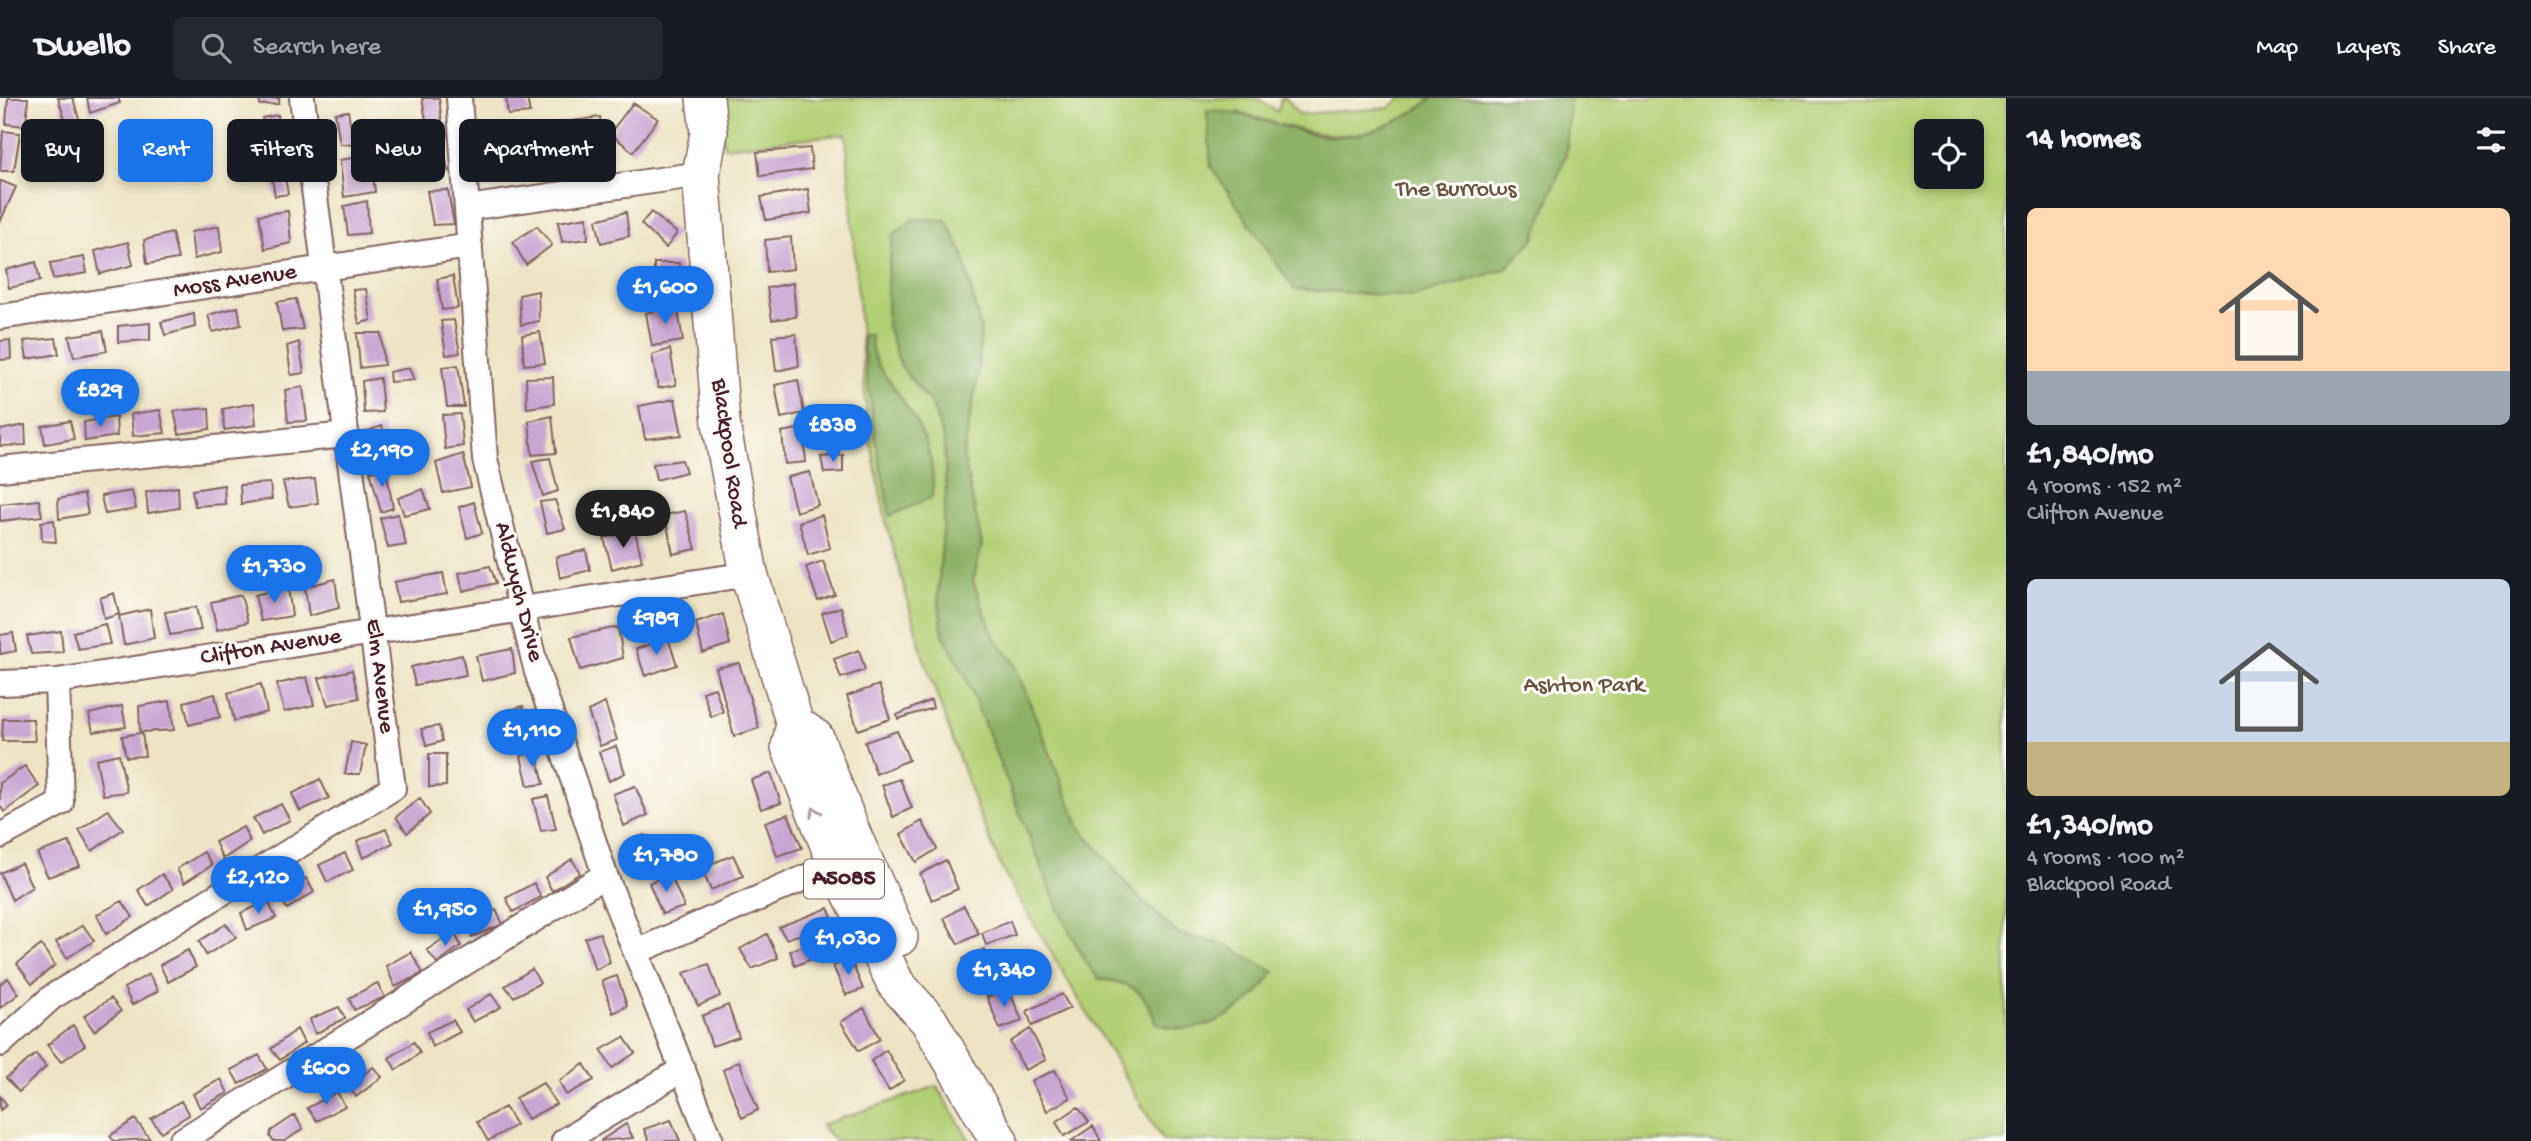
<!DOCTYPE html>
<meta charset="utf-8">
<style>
body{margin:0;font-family:"Gochi Hand",sans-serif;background:#242831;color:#f1f3f6;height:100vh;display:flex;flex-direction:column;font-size:26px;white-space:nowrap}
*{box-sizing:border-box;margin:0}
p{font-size:23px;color:#9ea1a6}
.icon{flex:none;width:38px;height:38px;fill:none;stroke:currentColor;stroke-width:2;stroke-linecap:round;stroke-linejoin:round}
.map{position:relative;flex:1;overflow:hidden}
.sheet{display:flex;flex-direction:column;background:#171b24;width:525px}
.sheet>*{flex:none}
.banner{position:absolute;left:21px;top:21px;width:665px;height:63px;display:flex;gap:14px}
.buttons{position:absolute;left:1914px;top:21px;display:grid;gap:14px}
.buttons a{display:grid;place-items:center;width:70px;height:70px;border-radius:10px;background:#171b24;box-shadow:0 4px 10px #0003;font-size:35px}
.price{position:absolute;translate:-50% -60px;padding:0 16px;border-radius:24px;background:#1a73e8;color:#fff;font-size:23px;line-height:46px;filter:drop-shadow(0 2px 4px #0008)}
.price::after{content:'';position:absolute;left:50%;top:42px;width:21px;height:16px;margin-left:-10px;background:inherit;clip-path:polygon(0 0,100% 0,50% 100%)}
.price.selected{background:#222;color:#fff}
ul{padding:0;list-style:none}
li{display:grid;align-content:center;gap:14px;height:371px;padding:0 21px}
li span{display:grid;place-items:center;height:217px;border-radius:10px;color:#555}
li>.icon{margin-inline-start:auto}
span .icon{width:126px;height:126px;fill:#fffc;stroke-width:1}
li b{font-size:30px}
h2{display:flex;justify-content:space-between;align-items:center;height:84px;padding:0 21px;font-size:30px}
.tag{padding:0 24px;border-radius:10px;background:#171b24;box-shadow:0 4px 10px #0003;font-size:24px;line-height:63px}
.tag.selected{background:#1a73e8;color:#fff}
header{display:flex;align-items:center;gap:42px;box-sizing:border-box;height:98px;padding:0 35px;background:#171b24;border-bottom:2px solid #363941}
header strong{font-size:33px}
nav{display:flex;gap:38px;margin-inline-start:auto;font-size:24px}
.search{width:490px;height:63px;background:#242831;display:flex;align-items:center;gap:18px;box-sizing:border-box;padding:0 24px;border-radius:10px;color:#9ea1a6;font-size:26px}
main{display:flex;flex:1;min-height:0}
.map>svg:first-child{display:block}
.green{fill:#b2cf75;stroke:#7e7750;stroke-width:2;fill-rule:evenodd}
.forest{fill:#8db266;stroke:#6c6848;stroke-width:2}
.building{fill:#c9a5d2}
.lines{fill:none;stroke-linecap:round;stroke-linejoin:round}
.minor-casing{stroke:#836461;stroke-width:28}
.highway-casing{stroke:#836461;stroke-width:40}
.minor{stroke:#fff;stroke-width:24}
.highway{stroke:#fff;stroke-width:37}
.oneway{stroke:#ae9aa0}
.labels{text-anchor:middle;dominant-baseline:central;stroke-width:6;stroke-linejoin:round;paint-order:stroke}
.shield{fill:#fdfcf7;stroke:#806168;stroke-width:2}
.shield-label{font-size:23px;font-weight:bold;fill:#4a1f2b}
.park-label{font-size:24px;fill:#695441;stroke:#fdfcf7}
.street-label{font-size:24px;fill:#4a1f2b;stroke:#fdfcf7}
</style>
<header>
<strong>Dwello</strong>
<div class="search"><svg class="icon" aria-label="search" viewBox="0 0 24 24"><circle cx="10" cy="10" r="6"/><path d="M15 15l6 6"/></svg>Search here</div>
<nav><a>Map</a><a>Layers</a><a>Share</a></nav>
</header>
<main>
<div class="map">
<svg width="2006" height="1043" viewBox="0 0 2006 1043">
<rect width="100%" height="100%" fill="#fdfcf7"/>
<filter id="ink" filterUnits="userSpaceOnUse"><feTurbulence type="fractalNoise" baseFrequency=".0143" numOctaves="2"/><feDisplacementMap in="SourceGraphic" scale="14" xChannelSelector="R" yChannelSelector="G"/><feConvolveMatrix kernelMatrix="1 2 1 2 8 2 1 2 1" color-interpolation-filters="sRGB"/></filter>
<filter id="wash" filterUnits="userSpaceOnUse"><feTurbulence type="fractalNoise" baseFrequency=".00686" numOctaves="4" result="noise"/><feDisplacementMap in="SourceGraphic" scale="28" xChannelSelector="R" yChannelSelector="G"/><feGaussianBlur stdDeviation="1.57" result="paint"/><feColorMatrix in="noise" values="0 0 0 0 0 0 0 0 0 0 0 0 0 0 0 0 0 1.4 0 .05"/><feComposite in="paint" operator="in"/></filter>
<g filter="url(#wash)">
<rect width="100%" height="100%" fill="#eee4c5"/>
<path class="green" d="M716,0H1257L1278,14L1281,0H1286L1299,16L1389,10L1401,0H1433C1361,57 1316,37 1238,14L1211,69L1566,56L1570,0H2006V1043H1163L1005,777L978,714L923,558L886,424L867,325L846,36L724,49ZM1927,33H1972V79H1927ZM893,137L977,282L963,357L982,447L973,483L994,539L1014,565L1079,728L1133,794L1178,836L1226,847L1149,903L1127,885L1099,881L1085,863L1060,815L965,578L943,536L938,497L946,393L944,342L932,307L887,228V183Z
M937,988L970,1043H835L821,1027Z"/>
<path class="forest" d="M1433,0H1570L1566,56L1534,141L1505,171L1413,199L1294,191L1211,69L1207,12C1249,14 1278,30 1318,37C1358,44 1402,25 1433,0Z
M913,121L946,122L963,155L981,233L977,282L963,357L982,447L973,483L994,539L1014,565L1079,728L1133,794L1178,836L1226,847L1274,874C1249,912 1199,945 1155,924C1145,891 1132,885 1099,881L1085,863L1060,815L965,578L943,536L938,497L946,393L944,342L932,307L901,269L887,228V183L893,137Z
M862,237H870C872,268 885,275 900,298C922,330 937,360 932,399L890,418L875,339Z"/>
<g id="blocks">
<path class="building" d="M8,0H28L26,28L6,26Z
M58,0H73L79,21L66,25Z
M87,0H118L120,5L90,15Z
M259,0H279V6L260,7Z
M422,0H439L442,25L427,28Z
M506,0H527L530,15L508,17Z
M633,5L658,21L633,54L610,35Z
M348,13L354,47L340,46L335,15Z
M278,17L283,49L271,53L262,20Z
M600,19L606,55L561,59L558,25Z
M3,33L20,35L14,73H0Z
M512,35H542L541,64L510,63Z
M442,41L448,73L421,76L417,47Z
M263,47L266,65L251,68L247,49Z
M810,50L812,71L760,78L757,54Z
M371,57L375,94L344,99L340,62Z
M282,63L288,96L275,98L269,64Z
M1,83L16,89L0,124V84Z
M808,91L811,115L766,122L761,99Z
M448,92L454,126L433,127L427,93Z
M367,103L369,135L348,137L344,108Z
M288,113L291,145L265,151L259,117Z
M626,114L629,138L601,145L596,122Z
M651,114L677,135L666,150L641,126Z
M587,119L588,141L562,144L558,124Z
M219,128L222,154L194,161L191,134Z
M537,128L552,147L526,167L513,144Z
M172,135L178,161L147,166L144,142Z
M791,139L793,171L767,174L765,142Z
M128,144L133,167L100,176L95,153Z
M84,159L87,175L53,181L50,165Z
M36,164L40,183L9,190L6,172Z
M654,165H679V190H654Z
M453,178L458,210L442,212L437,181Z
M793,185L796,219L772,222L767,190Z
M366,191L371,222L359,226L353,192Z
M538,193L539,223L521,227L519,197Z
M296,201L303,231L282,233L277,204Z
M677,207L683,243L652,248L646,215Z
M238,209L241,227L213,234L208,217Z
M194,216L195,229L165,237L161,224Z
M454,222L460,255L446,257L441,223Z
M150,225V242L118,244V228Z
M103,233L107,253L74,259L69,238Z
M540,234L545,265L524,267L522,237Z
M357,235H381L384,267L360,270Z
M796,236L799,268L776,273L772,238Z
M56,240L59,256L27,261L24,243Z
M10,242L11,261L0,262V243Z
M299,244L304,275L291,277L287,248Z
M670,251L676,287L658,290L652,257Z
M458,267L464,309H447L442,269Z
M409,270L414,282L390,284L389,274Z
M553,279L554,306L527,310L526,280Z
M380,280L383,314L364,315L362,283Z
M798,282L804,315L781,320L775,287Z
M303,289L307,323L288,324L285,292Z
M675,301L682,337L645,341L639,308Z
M254,305L256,327L224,332L223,311Z
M209,310L210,331L179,336L174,313Z
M160,312L165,335L133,338L131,316Z
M460,316L463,348L445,351L442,317Z
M552,318L556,355L532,357L529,323Z
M116,319L117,338L85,343L84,324Z
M70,323L74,341L45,346L42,328Z
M25,327L26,347L0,348V332Z
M382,328L390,359L373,364L365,334Z
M803,330L806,364L785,366L782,334Z
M463,356L471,389L443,395L436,365Z
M843,357V374L824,375L821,359Z
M550,360L558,393L543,398L532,363Z
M682,362L686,374L656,382L653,366Z
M386,371L393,410L381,414L370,373Z
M810,374L818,407L796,414L787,379Z
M315,381L318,405L289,409L283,384Z
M270,385L272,401L241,406L240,387Z
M224,387L225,406L195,408L192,392Z
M178,389L179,410L148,415L146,394Z
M423,391L430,411L404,417L398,400Z
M132,393L136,411L105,416L101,398Z
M84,396L88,416L59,421L58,401Z
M39,402L42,418L0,423V406Z
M555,402L565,431L547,435L540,404Z
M474,404L482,435L467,440L459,409Z
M685,413L696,451L673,456L665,417Z
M398,416L406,447L388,450L380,420Z
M822,417L830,450L808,457L799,424Z
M54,422L56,444L42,443L41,424Z
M635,433L642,463L612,471L604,440Z
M586,452L590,472L560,480L556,459Z
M823,463L835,497L818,503L806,469Z
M490,468L496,485L463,493L459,475Z
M443,475L447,496L398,504L394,484Z
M335,481L339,510L309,518L305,489Z
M288,489L292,518L261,523L255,497Z
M114,495L119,516L104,521L100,500Z
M241,497L248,524L217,532L211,504Z
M196,509L201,532L170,537L165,514Z
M841,509L848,537L831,543L822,515Z
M150,511L154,540L124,547L119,518Z
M723,516L730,546L703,555L696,525Z
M105,526L110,546L78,551L73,534Z
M618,529L623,560L580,572L571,539Z
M61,533L63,554L31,556L27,538Z
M13,535L16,553L0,556V537Z
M668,540L677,567L645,578L636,551Z
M512,551L515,575L482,583L476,558Z
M859,552L865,572L841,580L834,561Z
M462,557L466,577L415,587L411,569Z
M739,565L759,630L734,638L716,570Z
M352,572L359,600L328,607L319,580Z
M307,579L314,607L284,614L277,586Z
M261,586L267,614L234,623L228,595Z
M879,587L890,621L858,632L847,598Z
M715,590L723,614L711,619L703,594Z
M215,596L220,619L189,627L184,604Z
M931,602L933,610L898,621L897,617Z
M170,603L174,632L142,634L145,658L126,659L122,638L140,635L139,608Z
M605,605L617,642L600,648L588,613Z
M122,608L126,629L93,634L89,616Z
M523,608L533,637L514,644L503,614Z
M3,621H33L35,643H2Z
M439,628L442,643L427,648L421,631Z
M897,633L909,662L876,676L865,644Z
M351,644L366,647L360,676H345Z
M616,648L625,675L609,683L599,654Z
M536,653L544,686L528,688L521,658Z
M119,656L127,694L103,697L96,661Z
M429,656H446V688L429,689Z
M25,668L39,688L4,714L0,707V685Z
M771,675L781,705L761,711L751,682Z
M320,681L329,700L300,713L292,696Z
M900,681L912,710L893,719L882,687Z
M635,688L648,717L624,728L613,696Z
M548,698L556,731L541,733L533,701Z
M420,700L430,716L407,735L396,719Z
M281,706L290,722L262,737L253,720Z
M108,712L123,731L92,753L79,732Z
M788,716L802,750L777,758L765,724Z
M922,723L937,751L916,764L901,736Z
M243,729L250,743L223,761L215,744Z
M386,731L393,745L363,760L357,743Z
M644,737L659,765L647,772L631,742Z
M69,744L80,768L48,779L37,755Z
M204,754L212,767L184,785L177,771Z
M345,755L353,772L327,784L319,767Z
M733,757L743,778L711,792L701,770Z
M572,761L580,775L552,793L545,779Z
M946,762L958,791L932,802L920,776Z
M21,765L32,789L12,802L0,775Z
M670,775L684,809L662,816L649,785Z
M162,776L173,791L148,808L138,792Z
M306,780L314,794L287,811L278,794Z
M534,785L541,799L513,814L506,800Z
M122,803L133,819L106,836L97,817Z
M268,803L276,820L247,832L241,815Z
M964,808L979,836L958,846L944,820Z
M828,810L840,839L823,845L826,855L795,868L790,853L819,841L813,832L786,841L779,829Z
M496,812L503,826L472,839L467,824Z
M1010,823L1015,837L986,847L982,835Z
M226,826L236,839L206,857L199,843Z
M83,827L94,843L67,860L56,844Z
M454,834L461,848L437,865L427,852Z
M600,835L610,864L595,872L585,840Z
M767,836L778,860L752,871L740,851Z
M41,847L55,867L32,886L17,866Z
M984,851L999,879L981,890L963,861Z
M188,852L196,869L168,884L160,867Z
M411,854L423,875L395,889L386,868Z
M850,860L863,891L846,897L833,868Z
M709,866L720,898L698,908L684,875Z
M532,871L540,885L514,899L505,888Z
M149,876L158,893L132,907L124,890Z
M617,878L627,908L613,915L602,883Z
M8,880L19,896L0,910V886Z
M377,885L385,899L354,912L349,900Z
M1009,892L1022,923L1000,931L987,899Z
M491,896L501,909L473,924L466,912Z
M1062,896L1070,910L1032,928L1027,913Z
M111,900L121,913L94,933L84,918Z
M728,907L739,939L712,948L702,918Z
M339,909L345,920L315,936L310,921Z
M864,910L880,941L859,953L841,924Z
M453,922L460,934L432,949L427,934Z
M73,927L85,947L61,964L47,947Z
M297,931L304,945L280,962L271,951Z
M1030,931L1046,962L1025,972L1010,944Z
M624,939L635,955L612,970L601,952Z
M414,944L420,955L396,972L389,960Z
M886,952L904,982L889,993L871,963Z
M36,956L46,969L19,994L6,980Z
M259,957L267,971L239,986L231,972Z
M739,963L758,1012L742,1020L723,972Z
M584,966L594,982L566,997L559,983Z
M373,969L382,979L356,999L349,988Z
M1055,972L1070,1000L1047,1013L1031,983Z
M221,981L228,995L200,1010L193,996Z
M543,985L556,1006L528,1021L515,1000Z
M337,994L345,1008L317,1023L307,1010Z
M0,998L7,1007L0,1012Z
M181,1003L189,1017L161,1034L151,1021Z
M505,1009L516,1027L488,1043L477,1024Z
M1078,1009L1089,1024L1064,1038L1056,1024Z
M295,1017L303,1031L285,1043H274L270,1039L271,1033Z
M135,1021L150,1041L114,1043L110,1038Z
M671,1022L680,1043H649L644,1031Z
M626,1026L633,1040L600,1043Z
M1093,1028L1101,1043H1071Z"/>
</g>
</g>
<g filter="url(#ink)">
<use href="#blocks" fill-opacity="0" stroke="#836461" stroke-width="2"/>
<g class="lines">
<g class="minor-casing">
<path id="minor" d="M459,0L485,361L521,510L537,574L605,777L711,1043
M467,110L701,76
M0,219L470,148
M0,371L347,337
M0,585L57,583L749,476
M0,738L61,705L57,583
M636,854L850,760
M0,946L52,899L393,690L302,0
M181,1043L605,777
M564,1043L683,971"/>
</g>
<g class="highway-casing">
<path id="highway" d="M705,0L709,35L701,76L721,325L749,476L795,626L790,649L837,767L896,886L929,923L999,1043
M795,626L815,640L854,741L899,839"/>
</g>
<use href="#minor" class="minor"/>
<use href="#highway" class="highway"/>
</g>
<defs><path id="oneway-chevron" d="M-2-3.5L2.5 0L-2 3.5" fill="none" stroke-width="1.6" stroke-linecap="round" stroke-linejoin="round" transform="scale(1.75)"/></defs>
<use class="oneway" href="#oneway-chevron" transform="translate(815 714) rotate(-112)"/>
</g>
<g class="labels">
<rect class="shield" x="804" y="761.5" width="80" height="39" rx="5"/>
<g class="shield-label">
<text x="844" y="781">A5085</text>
</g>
<g class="park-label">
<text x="1456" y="92">The Burrows</text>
<text x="1584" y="588">Ashton Park</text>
</g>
<g class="street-label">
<text transform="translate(235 184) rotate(-9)">Moss Avenue</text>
<text transform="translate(728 355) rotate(82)">Blackpool Road</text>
<text transform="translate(518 494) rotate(76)">Aldwych Drive</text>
<text transform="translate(271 550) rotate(-9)">Clifton Avenue</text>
<text transform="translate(379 578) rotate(83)">Elm Avenue</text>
</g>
</g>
</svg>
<div class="buttons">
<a><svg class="icon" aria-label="locate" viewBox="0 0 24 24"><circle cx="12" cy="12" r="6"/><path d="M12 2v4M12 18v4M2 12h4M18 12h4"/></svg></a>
</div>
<b class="price" style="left:665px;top:228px">£1,600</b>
<b class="price" style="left:100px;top:331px">£829</b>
<b class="price" style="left:833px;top:366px">£838</b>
<b class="price" style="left:382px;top:391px">£2,190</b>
<b class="price selected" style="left:623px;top:452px">£1,840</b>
<b class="price" style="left:274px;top:507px">£1,730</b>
<b class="price" style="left:656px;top:559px">£989</b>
<b class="price" style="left:532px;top:671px">£1,110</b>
<b class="price" style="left:666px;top:796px">£1,780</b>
<b class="price" style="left:258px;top:818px">£2,120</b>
<b class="price" style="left:445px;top:850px">£1,950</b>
<b class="price" style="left:848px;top:879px">£1,030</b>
<b class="price" style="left:1004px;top:911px">£1,340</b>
<b class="price" style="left:326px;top:1009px">£600</b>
<div class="banner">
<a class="tag">Buy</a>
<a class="tag selected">Rent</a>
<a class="tag">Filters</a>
<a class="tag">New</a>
<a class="tag">Apartment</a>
</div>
</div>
<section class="sheet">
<h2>14 homes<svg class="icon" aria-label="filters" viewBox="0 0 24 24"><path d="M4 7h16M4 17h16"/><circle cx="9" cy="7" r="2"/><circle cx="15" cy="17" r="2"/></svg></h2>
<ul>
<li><span style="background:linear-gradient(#ffd9b3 75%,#9aa5b1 0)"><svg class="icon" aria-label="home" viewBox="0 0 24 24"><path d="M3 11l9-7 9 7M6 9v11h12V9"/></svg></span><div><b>£1,840/mo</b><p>4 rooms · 152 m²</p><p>Clifton Avenue</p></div></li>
<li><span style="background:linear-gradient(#c9d6e8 75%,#c2b280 0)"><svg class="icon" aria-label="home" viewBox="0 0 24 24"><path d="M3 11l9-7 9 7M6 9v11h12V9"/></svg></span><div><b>£1,340/mo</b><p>4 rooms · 100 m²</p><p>Blackpool Road</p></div></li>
</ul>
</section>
</main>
